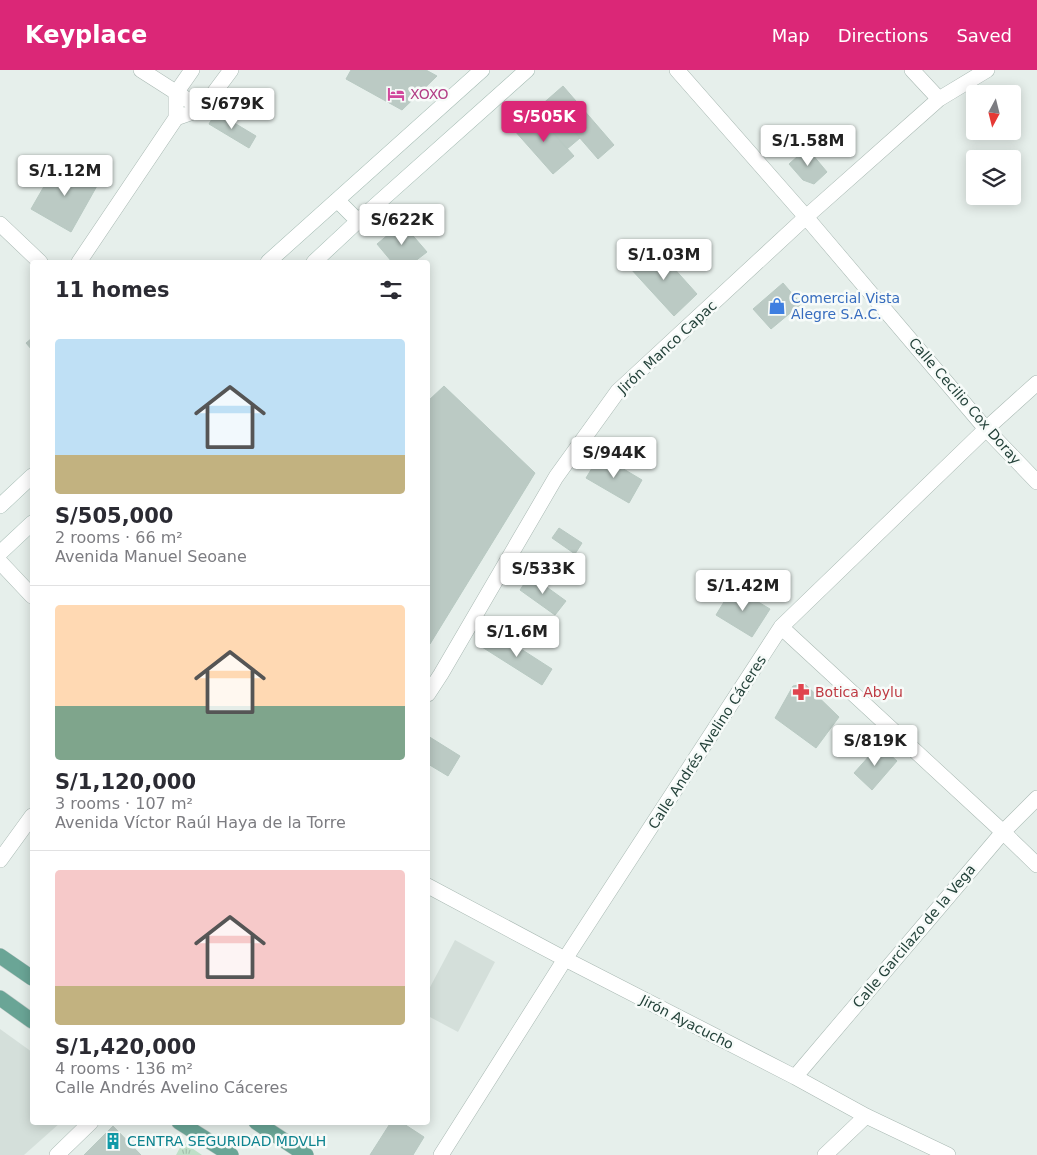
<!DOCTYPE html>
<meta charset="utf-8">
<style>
body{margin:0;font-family:"DejaVu Sans",sans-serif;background:#f7f7f7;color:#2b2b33;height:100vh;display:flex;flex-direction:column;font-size:19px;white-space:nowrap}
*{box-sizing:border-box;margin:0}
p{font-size:16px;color:#7c7c81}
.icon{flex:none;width:28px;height:28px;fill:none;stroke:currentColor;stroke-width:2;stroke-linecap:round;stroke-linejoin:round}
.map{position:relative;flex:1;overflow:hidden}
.details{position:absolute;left:30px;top:190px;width:400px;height:865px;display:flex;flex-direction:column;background:#fff;border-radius:5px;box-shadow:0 2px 12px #0003}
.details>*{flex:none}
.needle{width:32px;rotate:187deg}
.tools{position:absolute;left:966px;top:15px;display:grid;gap:10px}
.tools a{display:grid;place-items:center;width:55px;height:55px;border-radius:5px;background:#fff;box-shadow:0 2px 12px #0003;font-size:25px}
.price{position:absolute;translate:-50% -42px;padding:0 11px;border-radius:5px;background:#fff;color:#222;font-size:16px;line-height:32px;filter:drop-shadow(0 1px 2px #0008)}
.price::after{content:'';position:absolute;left:50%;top:30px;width:15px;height:11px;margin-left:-8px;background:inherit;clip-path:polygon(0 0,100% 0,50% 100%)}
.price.active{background:#db2777;color:#fff}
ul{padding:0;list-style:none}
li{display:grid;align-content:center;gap:10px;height:265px;padding:0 25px}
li+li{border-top:1px solid #e1e1e2}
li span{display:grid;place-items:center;height:155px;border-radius:5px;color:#555}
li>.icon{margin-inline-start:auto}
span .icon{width:90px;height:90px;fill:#fffc;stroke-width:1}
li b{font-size:21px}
h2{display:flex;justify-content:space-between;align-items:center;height:60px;padding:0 25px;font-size:21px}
header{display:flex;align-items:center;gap:30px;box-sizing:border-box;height:70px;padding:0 25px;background:#db2777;color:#fff}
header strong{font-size:24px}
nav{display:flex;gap:28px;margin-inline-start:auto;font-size:18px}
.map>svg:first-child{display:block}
.built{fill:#d4dfda}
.grass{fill:url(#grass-tufts)}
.building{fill:#bbcac4;stroke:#b8c9c2}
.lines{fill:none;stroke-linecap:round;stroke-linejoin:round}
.street-casing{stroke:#a8b8b2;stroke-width:16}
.secondary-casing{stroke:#a4bbb3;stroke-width:16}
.primary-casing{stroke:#c2cac8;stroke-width:16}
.street{stroke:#fff;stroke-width:15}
.secondary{stroke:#fff;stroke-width:15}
.primary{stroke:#6aa596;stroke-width:15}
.labels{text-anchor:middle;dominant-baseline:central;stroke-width:5;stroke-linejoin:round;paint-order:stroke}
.hotel-label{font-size:14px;fill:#b23c85;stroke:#f7fbf9;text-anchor:start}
.shop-label{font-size:14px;fill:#366cbe;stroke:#f7fbf9;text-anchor:start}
.street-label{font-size:14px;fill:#24423a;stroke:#f7fbf9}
.health-label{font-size:14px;fill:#be3a42;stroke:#f7fbf9;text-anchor:start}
.culture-label{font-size:14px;fill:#0d838f;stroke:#f7fbf9;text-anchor:start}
</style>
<header>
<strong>Keyplace</strong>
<nav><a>Map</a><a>Directions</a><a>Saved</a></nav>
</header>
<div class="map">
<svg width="1037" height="1085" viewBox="0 0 1037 1085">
<defs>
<pattern id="grass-tufts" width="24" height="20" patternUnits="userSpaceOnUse" patternTransform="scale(1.25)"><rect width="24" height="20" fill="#bfe0c8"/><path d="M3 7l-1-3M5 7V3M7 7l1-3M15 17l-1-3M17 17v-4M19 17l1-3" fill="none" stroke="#a4c1ad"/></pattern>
</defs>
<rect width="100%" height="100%" fill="#e6efeb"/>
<path class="built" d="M455,870L495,892L458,962L428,946V921Z
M0,959L32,982V1052L60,1053L24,1085H0Z"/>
<path class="grass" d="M183,1072L202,1085H176Z"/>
<path class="building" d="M351,0H426L437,6L402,40L346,9Z
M563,16L614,75L598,89L547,30Z
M547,30L580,68L567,79L534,41Z
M534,41L574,86L553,104L514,60Z
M216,42L256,66L249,78L209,54Z
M807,78L827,102L814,114L803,110L789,94Z
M58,92L98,114L71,162L31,139Z
M402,153L427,182L414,192H392L377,174Z
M654,176L697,224L674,246L630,198Z
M783,213L801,234L771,259L753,239Z
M32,268V280L26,273Z
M444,316L535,403L430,574L428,572V331Z
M600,385L642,410L629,433L586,408Z
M559,458L582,473L575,484L552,468Z
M530,505L566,531L555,545L520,520Z
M733,517L770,539L752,567L716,545Z
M493,561L552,599L542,615L482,577Z
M805,614L839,647L816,678L775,648L793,616Z
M428,666L460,686L448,706L428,694Z
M879,675L897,691L872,720L854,703Z
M391,1052H401L424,1067L413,1085H370Z
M113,1056L141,1085H84Z"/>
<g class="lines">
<g class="street-casing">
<path id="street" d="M141,0L202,39
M677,0L806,147L986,359L1037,412
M912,0L939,29
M176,48L202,39L231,0
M0,154L40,192
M79,192L176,48V23L192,0
M0,492L32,526
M781,557L1003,762L1037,795
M428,624L441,604L556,407L618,321L806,147L939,29L987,0
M0,790L32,746
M428,816L565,889L795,1007L866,1046L948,1085
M795,1007L1003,762L1037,728
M57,1085L91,1052
M441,1085L565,889L781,557L986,359L1037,313
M825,1085L866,1046"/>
</g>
<g class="secondary-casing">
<path id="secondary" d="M337,130L358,151
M268,192L482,0
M314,192L358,151L527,0
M0,436L32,406
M0,483L32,453"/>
</g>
<g class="primary-casing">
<path id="primary" d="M0,886L32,908
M0,928L32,951
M179,1052L231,1085
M256,1052L306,1085"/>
</g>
<use href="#street" class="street"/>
<use href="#secondary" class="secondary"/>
<use href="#primary" class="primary"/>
</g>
<defs>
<g id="hotel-bare" transform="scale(1.35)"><path d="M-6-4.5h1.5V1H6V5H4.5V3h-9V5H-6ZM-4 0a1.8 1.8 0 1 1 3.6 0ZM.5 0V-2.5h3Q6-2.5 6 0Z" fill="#d1479c" stroke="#f7fbf9" stroke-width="2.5" paint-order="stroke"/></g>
<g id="shop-bare" transform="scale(1.35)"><path d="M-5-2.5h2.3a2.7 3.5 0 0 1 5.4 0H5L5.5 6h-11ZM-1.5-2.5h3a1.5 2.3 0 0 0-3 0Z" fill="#3f7fe0" stroke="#f7fbf9" stroke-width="2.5" paint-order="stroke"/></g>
<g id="pharmacy-bare" transform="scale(1.35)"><path d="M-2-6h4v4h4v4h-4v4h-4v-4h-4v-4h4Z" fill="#e0444e" stroke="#f7fbf9" stroke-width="2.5" paint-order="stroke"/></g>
<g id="building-bare" transform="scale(1.35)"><path d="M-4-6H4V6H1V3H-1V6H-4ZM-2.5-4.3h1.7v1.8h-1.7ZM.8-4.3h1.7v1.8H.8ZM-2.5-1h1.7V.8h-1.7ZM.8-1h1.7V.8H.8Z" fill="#0f9aa8" stroke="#f7fbf9" stroke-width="2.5" paint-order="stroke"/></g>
</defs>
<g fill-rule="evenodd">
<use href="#hotel-bare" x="396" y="24"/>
<use href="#shop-bare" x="777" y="236"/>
<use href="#pharmacy-bare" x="801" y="622"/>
<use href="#building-bare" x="113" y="1071"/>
</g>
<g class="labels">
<g class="hotel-label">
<text x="410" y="24">XOXO</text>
</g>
<g class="shop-label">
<text x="791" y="228">Comercial Vista<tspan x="791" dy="16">Alegre S.A.C.</tspan></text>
</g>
<g class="street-label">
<text transform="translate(667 277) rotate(-43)">Jirón Manco Capac</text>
<text transform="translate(965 331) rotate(49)">Calle Cecilio Cox Doray</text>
<text transform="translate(707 672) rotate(-57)">Calle Andrés Avelino Cáceres</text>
<text transform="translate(914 866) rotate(-50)">Calle Garcilazo de la Vega</text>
<text transform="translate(687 952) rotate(27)">Jirón Ayacucho</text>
</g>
<g class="health-label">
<text x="815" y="622">Botica Abylu</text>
</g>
<g class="culture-label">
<text x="127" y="1071">CENTRA SEGURIDAD MDVLH</text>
</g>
</g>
</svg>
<div class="tools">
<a><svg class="needle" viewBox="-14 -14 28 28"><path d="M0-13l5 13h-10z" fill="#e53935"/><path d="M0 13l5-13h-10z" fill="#7c7c81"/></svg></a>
<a><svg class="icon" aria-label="layers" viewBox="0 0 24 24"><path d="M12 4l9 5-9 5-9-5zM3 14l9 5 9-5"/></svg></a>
</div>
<b class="price" style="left:232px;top:60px">S/679K</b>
<b class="price active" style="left:544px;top:73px">S/505K</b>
<b class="price" style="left:808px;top:97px">S/1.58M</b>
<b class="price" style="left:65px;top:127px">S/1.12M</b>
<b class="price" style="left:402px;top:176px">S/622K</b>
<b class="price" style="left:664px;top:211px">S/1.03M</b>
<b class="price" style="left:614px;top:409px">S/944K</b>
<b class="price" style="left:543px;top:525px">S/533K</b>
<b class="price" style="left:743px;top:542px">S/1.42M</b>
<b class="price" style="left:517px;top:588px">S/1.6M</b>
<b class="price" style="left:875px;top:697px">S/819K</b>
<section class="details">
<h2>11 homes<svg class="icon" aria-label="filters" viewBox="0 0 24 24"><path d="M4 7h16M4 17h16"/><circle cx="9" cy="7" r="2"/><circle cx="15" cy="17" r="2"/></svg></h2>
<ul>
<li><span style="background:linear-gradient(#bfe0f5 75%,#c2b280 0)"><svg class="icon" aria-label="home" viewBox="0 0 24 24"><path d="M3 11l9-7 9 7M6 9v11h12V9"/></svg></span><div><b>S/505,000</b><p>2 rooms · 66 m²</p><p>Avenida Manuel Seoane</p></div></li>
<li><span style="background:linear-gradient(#ffd9b3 65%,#7fa58c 0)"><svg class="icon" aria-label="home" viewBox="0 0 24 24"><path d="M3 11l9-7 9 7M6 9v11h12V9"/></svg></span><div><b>S/1,120,000</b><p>3 rooms · 107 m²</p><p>Avenida Víctor Raúl Haya de la Torre</p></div></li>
<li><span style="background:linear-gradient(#f6c9c9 75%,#c2b280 0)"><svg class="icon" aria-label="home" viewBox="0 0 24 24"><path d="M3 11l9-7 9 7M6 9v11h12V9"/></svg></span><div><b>S/1,420,000</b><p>4 rooms · 136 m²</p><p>Calle Andrés Avelino Cáceres</p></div></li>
</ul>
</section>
</div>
